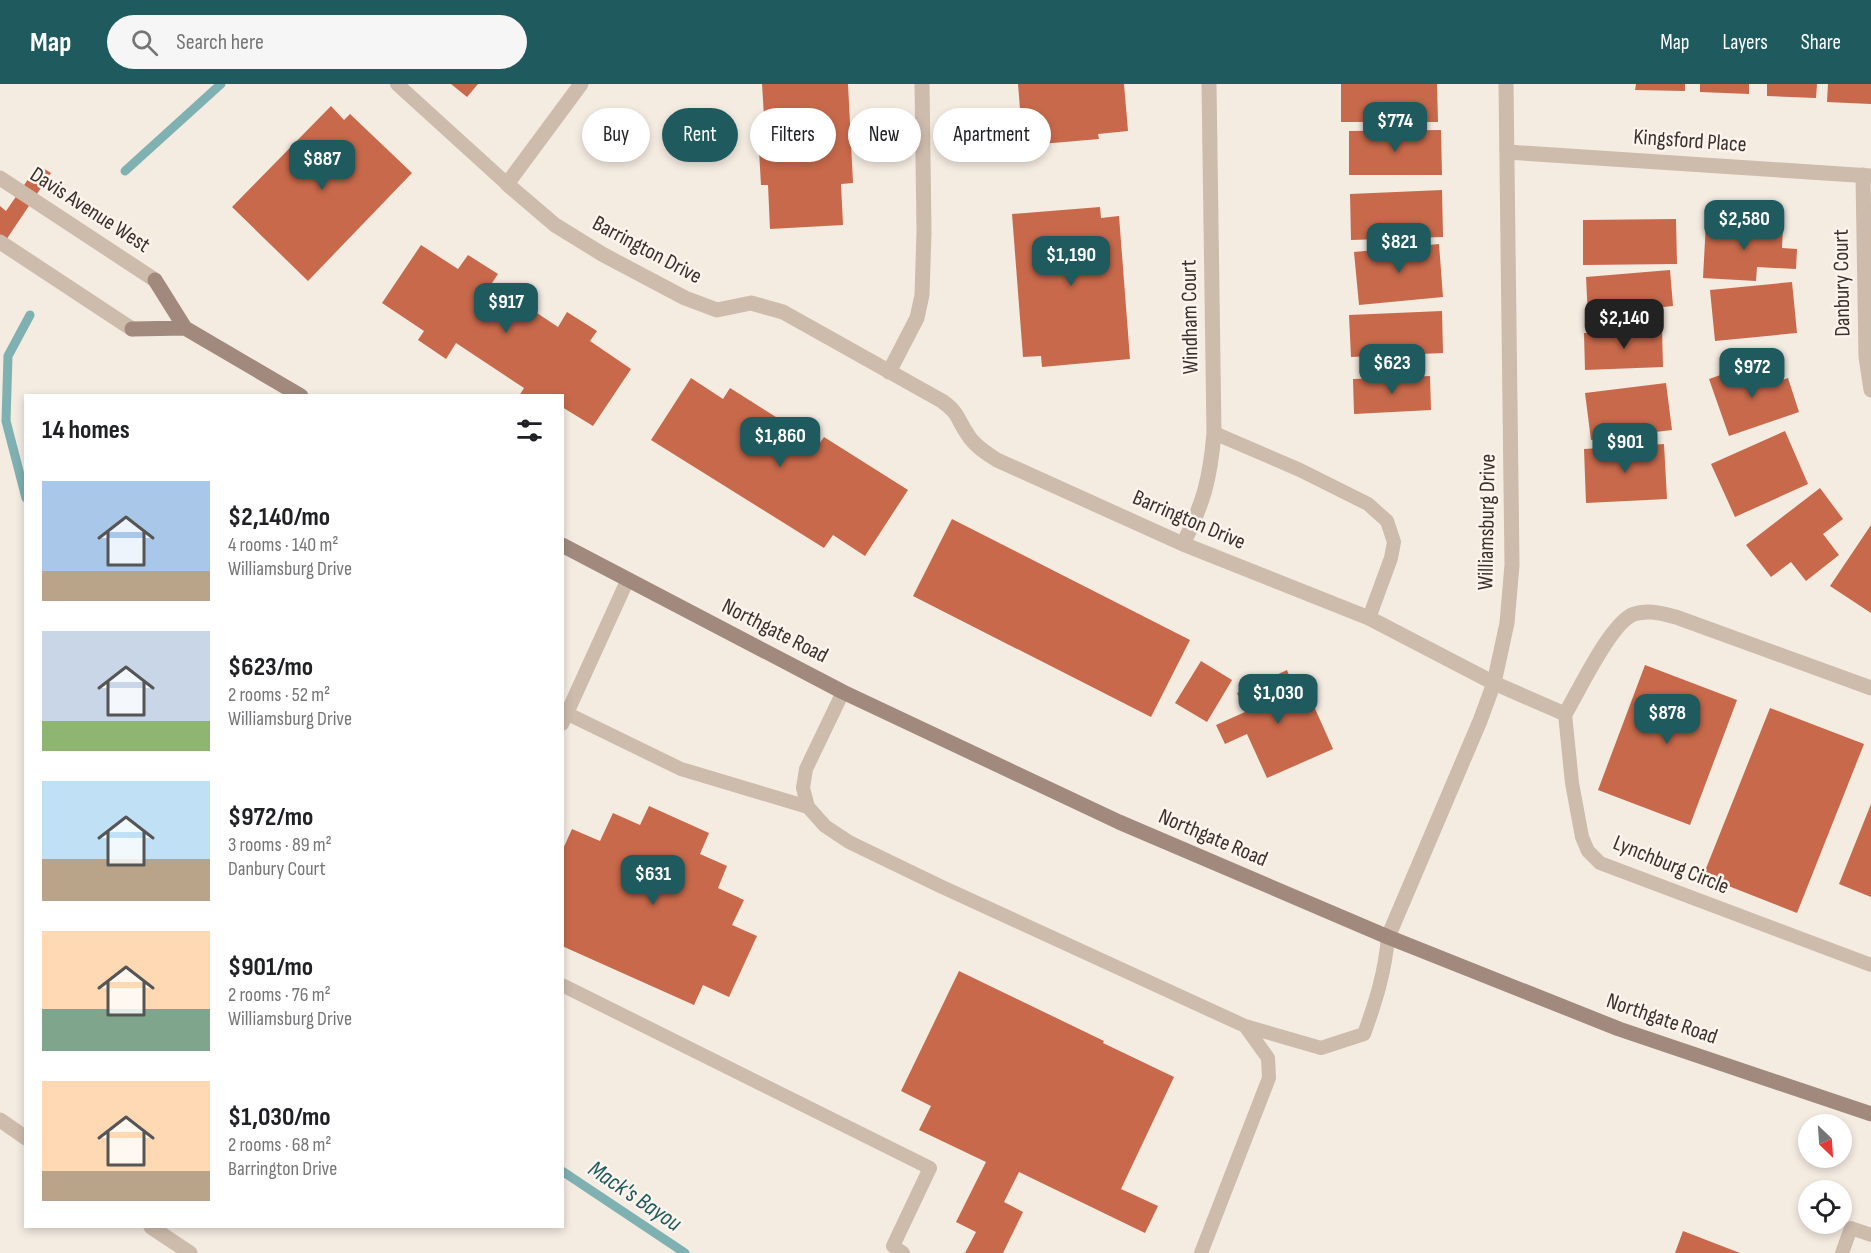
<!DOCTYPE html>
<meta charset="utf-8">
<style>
body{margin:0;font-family:"Sofia Sans Condensed",sans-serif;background:#f6f6f6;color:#202124;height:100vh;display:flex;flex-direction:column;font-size:22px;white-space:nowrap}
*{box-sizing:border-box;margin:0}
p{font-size:20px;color:#757577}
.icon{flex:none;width:33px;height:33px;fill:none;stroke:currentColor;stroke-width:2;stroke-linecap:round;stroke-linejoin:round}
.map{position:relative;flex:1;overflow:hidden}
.sheet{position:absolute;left:24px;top:310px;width:540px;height:834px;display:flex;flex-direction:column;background:#fff;border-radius:0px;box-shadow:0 3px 9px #0003}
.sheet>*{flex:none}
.guide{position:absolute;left:582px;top:24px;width:570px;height:54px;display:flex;gap:12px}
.needle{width:39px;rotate:155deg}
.tools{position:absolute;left:1798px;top:1030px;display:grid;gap:12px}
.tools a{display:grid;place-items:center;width:54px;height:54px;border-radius:50%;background:#fff;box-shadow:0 3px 9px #0003;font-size:30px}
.price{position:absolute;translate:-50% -51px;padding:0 14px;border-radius:12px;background:#1f5a5e;color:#fff;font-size:20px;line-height:39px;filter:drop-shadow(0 2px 3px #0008)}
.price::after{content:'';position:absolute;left:50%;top:36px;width:18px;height:14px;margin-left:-9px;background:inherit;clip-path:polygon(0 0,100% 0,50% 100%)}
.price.on{background:#222;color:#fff}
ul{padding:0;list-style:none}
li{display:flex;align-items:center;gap:18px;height:150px;padding:0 18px}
li span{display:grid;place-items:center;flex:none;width:168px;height:120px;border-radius:0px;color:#555}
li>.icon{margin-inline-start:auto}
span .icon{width:72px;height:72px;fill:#fffc;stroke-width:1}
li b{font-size:26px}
h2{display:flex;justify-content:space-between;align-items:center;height:72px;padding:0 18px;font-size:26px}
.tag{padding:0 21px;border-radius:27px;background:#fff;box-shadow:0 3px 9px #0003;font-size:21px;line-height:54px}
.tag.on{background:#1f5a5e;color:#fff}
header{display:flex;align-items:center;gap:36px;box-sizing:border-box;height:84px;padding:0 30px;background:#1f5a5e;color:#fff}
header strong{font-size:28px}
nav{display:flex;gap:33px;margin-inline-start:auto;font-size:21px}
.search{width:420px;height:54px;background:#f6f6f6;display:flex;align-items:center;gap:15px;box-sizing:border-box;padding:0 21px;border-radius:33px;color:#757577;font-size:22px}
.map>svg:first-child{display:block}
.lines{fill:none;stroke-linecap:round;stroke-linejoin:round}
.stream{stroke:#7fb0b2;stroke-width:9}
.building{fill:#c8694b}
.service{stroke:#cdbbac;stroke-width:14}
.minor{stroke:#cdbbac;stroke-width:15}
.secondary{stroke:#a18a7d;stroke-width:15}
.labels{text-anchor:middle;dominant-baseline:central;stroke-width:5;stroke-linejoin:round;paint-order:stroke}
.street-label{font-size:22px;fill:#3b302b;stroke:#fbf5ee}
.water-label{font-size:24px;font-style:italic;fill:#1f5a5e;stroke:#fbf5ee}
</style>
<header>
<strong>Map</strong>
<div class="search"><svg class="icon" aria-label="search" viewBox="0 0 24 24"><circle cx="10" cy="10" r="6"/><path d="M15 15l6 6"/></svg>Search here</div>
<nav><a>Map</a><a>Layers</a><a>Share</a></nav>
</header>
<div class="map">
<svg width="1871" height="1169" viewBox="0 0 1871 1169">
<rect width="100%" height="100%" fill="#f4ebe1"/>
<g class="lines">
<path class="stream" d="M125,87L221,0
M26,414L6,337L8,272L30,231
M562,1087L685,1169"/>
</g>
<path class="building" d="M451,0H478L467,13Z
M762,0H848L853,99L841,100L843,141L770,145L768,101H761L758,49L765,48Z
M1018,0H1124L1128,47L1098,50L1099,55L1041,60L1040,48L1022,50Z
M1341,0H1437L1438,38H1341Z
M1636,0H1685V7L1635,6Z
M1700,0H1749V10L1700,8Z
M1767,0H1817L1816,14L1767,12Z
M1828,0H1871V20L1827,18Z
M331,22L344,36L350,30L412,89L308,197L232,123Z
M1441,46L1442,91H1349V47Z
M38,81L51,89L0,165V122L6,127Z
M1442,106L1443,153L1351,156L1350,110Z
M1100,123L1101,134L1119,132L1130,275L1042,283L1041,272L1023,273L1012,130Z
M1676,135L1677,180L1583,181V136Z
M1706,138L1783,142L1782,164L1797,165L1796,185L1757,183L1756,197L1703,194Z
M1439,160L1443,213L1359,221L1354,168Z
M421,161L458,185L468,171L498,190L492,199L558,243L567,228L597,247L590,257L631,285L593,342L562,323V312H519L524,304L456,259L446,275L418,256L424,247L382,219Z
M1670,186L1673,222L1645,225V228L1588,233L1586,193Z
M1792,198L1797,249L1715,257L1710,206Z
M1442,227L1443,269L1351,273L1349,231Z
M1662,246L1663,283L1585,286L1584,249Z
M1758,278L1766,302L1788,294L1799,328L1729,352L1709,295Z
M1430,292L1431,326L1354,330L1353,295Z
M691,294L723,315L730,304L819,360L824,353L908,406L865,472L833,451L824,464L651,356Z
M1666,299L1672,346L1591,356L1585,309Z
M1785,347L1808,400L1735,433L1711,380Z
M1664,360L1667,415L1586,419L1584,365Z
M1820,404L1843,435L1823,450L1839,471L1806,497L1791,478L1771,493L1746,461Z
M952,435L1190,556L1151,633L913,512Z
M1871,441V529L1830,502Z
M1201,577L1232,596L1207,638L1175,619Z
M1645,581L1737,616L1690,741L1598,706Z
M1287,586L1294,604L1304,600L1333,665L1267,694L1247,650L1225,660L1216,641L1245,628L1237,609Z
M1770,624L1864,660L1797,829L1703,792Z
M1871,720V813L1839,800Z
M649,722L709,749L700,770L727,782L718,804L744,816L732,841L757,852L729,913L703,901L694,921L562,862V767L572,745L600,757L613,729L640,741Z
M959,887L1104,957L1103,959L1174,993L1121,1105L1158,1122L1145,1149L1019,1088L1004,1118L1023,1128L1003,1169H965L976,1148L956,1138L986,1078L919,1046L931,1022L901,1007Z
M1683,1147L1740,1169H1675Z"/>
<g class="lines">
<path class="service" d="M397,0L507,100
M1214,349L1300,386L1368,420L1387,437L1394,458L1391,474L1369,534
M843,608L806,685L803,704L808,723L825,742L849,758L940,802L1245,942
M568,630L681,685L808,723
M1565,630L1572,699L1582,753L1588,767L1600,779L1871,881
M562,640L628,495
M562,901L930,1084L893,1162L903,1169
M1201,1169L1269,994L1268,974L1245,942L1321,964L1364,950C1376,917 1385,888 1388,853
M1842,1169L1851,1144L1871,1151"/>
<path class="minor" d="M581,0L507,100L555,141L602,170L685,214L717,226L751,219L783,228L942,317C959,329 957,335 968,351C974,361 986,369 997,376L1183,460L1369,534L1494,599L1565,630C1579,607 1611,538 1634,530C1648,525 1663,530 1676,533L1871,604
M1507,68L1871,92
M1863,91L1866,273L1871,306
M0,94L155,196
M0,158L132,245
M889,288L917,234L922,211L924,148L922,0
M1183,460C1204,418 1210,395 1214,349L1209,0
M1388,853L1480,637L1494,599L1507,539L1512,481L1506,0
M0,1036L26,1054
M151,1143L190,1169"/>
<path class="secondary" d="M155,196L185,244L301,312
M132,245L185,244
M562,461L843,608L1119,738L1388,853L1619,945L1871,1030"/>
</g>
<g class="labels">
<g class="street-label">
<text transform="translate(1690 57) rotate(4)">Kingsford Place</text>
<text transform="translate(90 126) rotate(33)">Davis Avenue West</text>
<text transform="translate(647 166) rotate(28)">Barrington Drive</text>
<text transform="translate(1842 199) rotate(-91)">Danbury Court</text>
<text transform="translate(1190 233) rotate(-91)">Windham Court</text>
<text transform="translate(1189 436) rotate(23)">Barrington Drive</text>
<text transform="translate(1487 438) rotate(-89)">Williamsburg Drive</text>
<text transform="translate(775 547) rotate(27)">Northgate Road</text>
<text transform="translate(1213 754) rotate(23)">Northgate Road</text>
<text transform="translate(1671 781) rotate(22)">Lynchburg Circle</text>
<text transform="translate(1662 935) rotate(19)">Northgate Road</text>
</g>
<g class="water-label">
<text transform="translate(635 1112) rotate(34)">Mack's Bayou</text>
</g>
</g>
</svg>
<div class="tools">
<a><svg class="needle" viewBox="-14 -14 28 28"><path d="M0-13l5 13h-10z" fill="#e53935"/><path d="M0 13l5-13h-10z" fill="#757577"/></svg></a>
<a><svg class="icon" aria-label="locate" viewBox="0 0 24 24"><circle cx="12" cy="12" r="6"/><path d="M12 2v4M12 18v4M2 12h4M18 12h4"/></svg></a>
</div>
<b class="price" style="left:1395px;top:69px">$774</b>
<b class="price" style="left:322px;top:107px">$887</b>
<b class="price" style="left:1744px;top:167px">$2,580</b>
<b class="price" style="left:1399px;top:190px">$821</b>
<b class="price" style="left:1071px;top:203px">$1,190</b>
<b class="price" style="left:506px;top:250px">$917</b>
<b class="price on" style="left:1624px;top:266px">$2,140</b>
<b class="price" style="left:1392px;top:311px">$623</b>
<b class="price" style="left:1752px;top:315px">$972</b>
<b class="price" style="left:780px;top:384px">$1,860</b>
<b class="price" style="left:1625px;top:390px">$901</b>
<b class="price" style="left:1278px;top:641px">$1,030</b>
<b class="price" style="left:1667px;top:661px">$878</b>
<b class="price" style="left:653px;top:822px">$631</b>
<div class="guide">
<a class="tag">Buy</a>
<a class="tag on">Rent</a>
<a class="tag">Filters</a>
<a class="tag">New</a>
<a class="tag">Apartment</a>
</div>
<section class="sheet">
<h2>14 homes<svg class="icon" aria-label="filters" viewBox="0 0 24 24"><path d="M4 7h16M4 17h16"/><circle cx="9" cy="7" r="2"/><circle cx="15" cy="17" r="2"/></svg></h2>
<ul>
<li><span style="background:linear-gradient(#a9c7e8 75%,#b9a48a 0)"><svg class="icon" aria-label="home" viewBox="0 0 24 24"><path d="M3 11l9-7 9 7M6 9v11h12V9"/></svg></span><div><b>$2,140/mo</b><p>4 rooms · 140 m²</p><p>Williamsburg Drive</p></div></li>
<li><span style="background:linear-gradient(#c9d6e8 75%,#8fb573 0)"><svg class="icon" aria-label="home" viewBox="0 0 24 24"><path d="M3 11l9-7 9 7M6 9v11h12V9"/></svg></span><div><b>$623/mo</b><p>2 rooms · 52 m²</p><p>Williamsburg Drive</p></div></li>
<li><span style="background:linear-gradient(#bfe0f5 65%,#b9a48a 0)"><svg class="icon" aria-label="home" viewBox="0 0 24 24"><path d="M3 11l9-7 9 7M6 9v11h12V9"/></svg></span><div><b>$972/mo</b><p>3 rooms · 89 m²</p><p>Danbury Court</p></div></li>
<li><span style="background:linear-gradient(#ffd9b3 65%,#7fa58c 0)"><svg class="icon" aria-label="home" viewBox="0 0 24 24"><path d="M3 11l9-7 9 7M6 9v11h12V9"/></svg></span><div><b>$901/mo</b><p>2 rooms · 76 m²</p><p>Williamsburg Drive</p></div></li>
<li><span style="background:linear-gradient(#ffd9b3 75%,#b9a48a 0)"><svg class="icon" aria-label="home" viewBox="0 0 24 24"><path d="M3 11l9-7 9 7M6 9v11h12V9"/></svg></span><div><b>$1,030/mo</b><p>2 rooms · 68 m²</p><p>Barrington Drive</p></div></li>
</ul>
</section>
</div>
